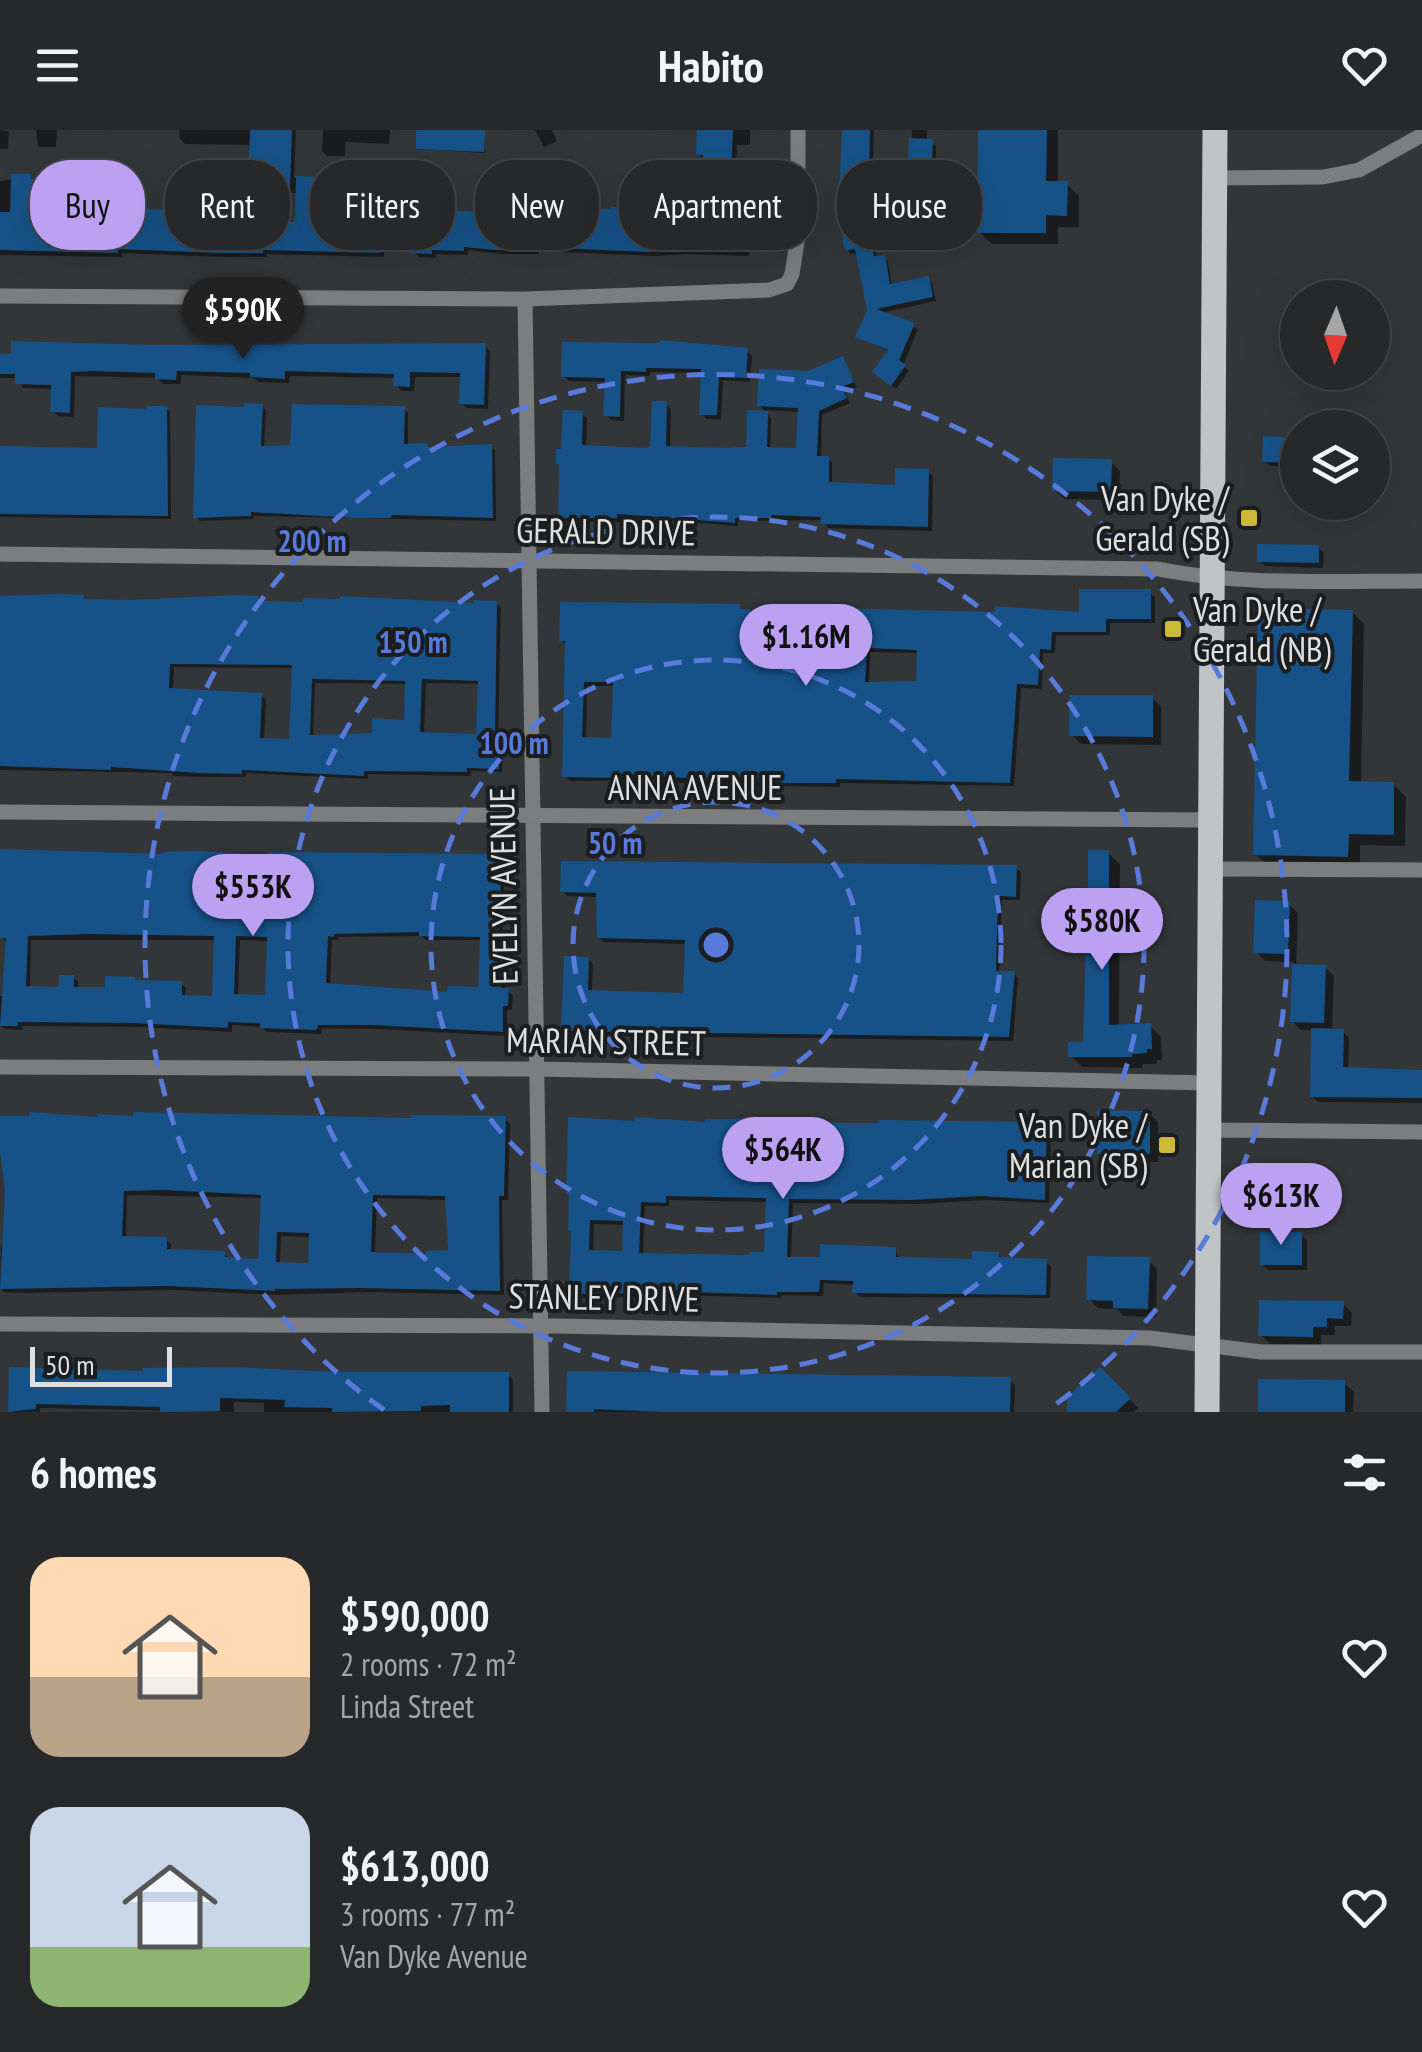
<!DOCTYPE html>
<meta charset="utf-8">
<style>
body{margin:0;font-family:"PT Sans Narrow",sans-serif;background:#2e3032;color:#f1f3f6;height:100vh;display:flex;flex-direction:column;font-size:38px;white-space:nowrap}
*{box-sizing:border-box;margin:0}
p{font-size:32px;color:#a4a6a8}
.icon{flex:none;width:55px;height:55px;fill:none;stroke:currentColor;stroke-width:2;stroke-linecap:round;stroke-linejoin:round}
.map{position:relative;height:1282px;overflow:hidden}
.details{display:flex;flex-direction:column;background:#26282a;flex:1}
.details>*{flex:none}
.banner{position:absolute;left:30px;top:30px;width:1362px;height:90px;display:flex;gap:20px}
.needle{width:65px;rotate:182deg}
.buttons{position:absolute;left:1280px;top:150px;display:grid;gap:20px}
.buttons a{display:grid;place-items:center;width:110px;height:110px;border-radius:50%;background:#26282a;box-shadow:0 10px 40px #0002,0 0 0 2px #424447;font-size:50px}
.scale{position:absolute;left:30px;bottom:25px;width:142px;box-sizing:border-box;padding-left:10px;border:5px solid #dedfe1;border-top:0;font-size:28px;line-height:35px;white-space:nowrap;color:#dedfe1;-webkit-text-stroke:8px #1c1d1e;paint-order:stroke}
.price{position:absolute;translate:-50% -85px;padding:0 22px;border-radius:35px;background:#bca0f2;color:#111;font-size:32px;line-height:65px;filter:drop-shadow(0 2px 5px #0008)}
.price::after{content:'';position:absolute;left:50%;top:60px;width:30px;height:22px;margin-left:-15px;background:inherit;clip-path:polygon(0 0,100% 0,50% 100%)}
.price.selected{background:#222;color:#fff}
ul{padding:0;list-style:none}
li{display:flex;align-items:center;gap:30px;height:250px;padding:0 30px}
li span{display:grid;place-items:center;flex:none;width:280px;height:200px;border-radius:30px;color:#555}
li>.icon{margin-inline-start:auto}
span .icon{width:120px;height:120px;fill:#fffc;stroke-width:1}
li b{font-size:42px}
h2{display:flex;justify-content:space-between;align-items:center;height:120px;padding:0 30px;font-size:42px}
.pill{padding:0 35px;border-radius:40px;background:#26282a;box-shadow:0 10px 40px #0002,0 0 0 2px #424447;font-size:35px;line-height:90px}
.pill.selected{background:#bca0f2;color:#111}
header{display:flex;justify-content:space-between;align-items:center;height:130px;padding:0 30px;background:#26282a;font-size:45px;font-weight:700}
.map>svg:first-child{display:block}
.shadow{fill:#0007;fill-rule:evenodd}
.building{fill:#165288;fill-rule:evenodd}
.lines{fill:none;stroke-linecap:round;stroke-linejoin:round}
.minor{stroke:#7c7d7e;stroke-width:15}
.primary{stroke:#c1c4c7;stroke-width:25}
.ring{fill:none;stroke:#577adb;stroke-width:5;stroke-dasharray:18 12}
.poi-dot{fill:#cdb938;stroke:#1c1d1e;stroke-width:4}
.labels{text-anchor:middle;dominant-baseline:central;stroke-width:8;stroke-linejoin:round;paint-order:stroke}
.poi-label{font-size:35px;fill:#dedfe1;stroke:#1c1d1e;text-anchor:end}
.street-label{font-size:35px;fill:#dedfe1;stroke:#1c1d1e}
.centre{fill:#577adb;stroke:#1c1d1e;stroke-width:5}
.ring-label{font-size:30px;text-anchor:middle;font-weight:bold;fill:#577adb;stroke:#1c1d1e;stroke-width:8;stroke-linejoin:round;paint-order:stroke}
</style>
<header><svg class="icon" aria-label="menu" viewBox="0 0 24 24"><path d="M4 6h16M4 12h16M4 18h16"/></svg>Habito<svg class="icon" aria-label="heart" viewBox="0 0 24 24"><path d="M12 20l-8-8c-3-5 5-10 8-4 3-6 11-1 8 4z"/></svg></header>
<div class="map">
<svg width="1422" height="1282" viewBox="0 0 1422 1282">
<rect width="100%" height="100%" fill="#333638"/>
<path class="shadow" d="M0,0L9,1L8,19H0Z
M36,0H57L56,17H38Z
M148,0H296L294,48L317,49L322,54L320,94L358,95L435,83L484,85L490,90L560,91L635,80L640,85L639,101L690,103L703,90L704,29L699,24L700,0H750V15H737L736,50L746,51L752,56L749,126L687,124L655,126L539,121V124H502L468,120V125L436,124V128L418,127L413,117L384,116V127L267,124V127H224L122,123V127L0,125V51L30,47L35,52H78L83,57V87L110,88L126,38L131,43L129,81L200,82L205,87V97L244,98L250,82L252,15L185,14L180,9L179,0ZM270,62L298,63L297,95L269,94Z
M323,0H390L389,14L345,12V26H327L322,21Z
M535,0H552L557,11L544,17Z
M845,0H874L872,59L916,61L920,65V83L869,81L877,128L884,127L888,132L892,156L928,149L932,154L936,171L880,183L918,199L903,236L909,241L896,259L879,246L889,222L858,206L869,181L858,123L851,124L847,120Z
M912,0H927V11L936,16V34H915L911,29Z
M980,0H1058V53L1067,54L1079,66V97H1058V114H992L979,102Z
M484,4L485,23L416,19Z
M910,97H927L930,116L912,117Z
M485,216L490,221L488,279L467,278L461,273L462,247H415L414,261H401L396,255V248L290,246L289,253L258,252L253,248L181,245V254H163L157,248L75,246L74,287L58,286L53,281V259L23,258L18,248H0V226L156,218Z
M747,220L752,226L750,252L723,250L721,289H707L702,284L703,243L650,242V246L625,245L624,291L611,290L606,285L607,252L569,251L564,246Z
M842,229L857,257L845,262L850,273L822,285L821,328L828,329L832,333V355L897,358L928,342L933,346L932,401L828,398L823,390L738,391V396L621,387L620,392L565,391L560,386L564,321L582,284L587,288L586,318H653L666,274L671,279L670,318L748,320L767,283L771,288L770,320L799,321L800,282L764,280L759,275L808,243Z
M261,276L266,280L264,318H293L404,279L408,283V316L427,315L431,319L491,317L495,321L496,391L254,386V389L200,391L196,387L246,279Z
M166,278L170,282L171,389L0,387V319L99,320L149,282Z
M1298,310V337L1270,336L1265,331Z
M1111,332L1120,341L1119,370L1064,369L1055,360Z
M1318,417L1324,423L1323,438L1265,436L1259,431Z
M1150,462L1155,467V493H1110V505H1056L1055,523H1043L1042,559L1021,558L1014,656L840,653V657L773,656L679,653L675,650L570,651L565,646L567,516L561,510L739,477L744,482L823,486L1081,484ZM870,522L919,523L918,553L869,554ZM587,556H615L613,610H586Z
M83,467L87,471L257,469L262,474L496,473L501,478L498,608L503,613L502,642L471,641V646L368,644V649L246,643V647H205L174,646L171,643L0,640V468ZM174,537L294,538L292,612L264,611L266,570L261,565L173,561ZM315,553L408,554L406,592L374,605L313,608ZM426,553L481,554L479,607L424,605Z
M1352,482L1364,494L1361,654H1393L1406,667L1405,716L1360,715V738L1268,736L1255,724Z
M1152,568L1161,576V615L1081,614L1072,605Z
M0,722L271,728L501,727L505,732L502,825L506,829L505,860L513,865L512,880H507V906L378,899L322,898L321,904L267,902L262,897L232,895V902L140,897L22,896V900L5,899L0,895V866H6V812L2,807ZM422,806L426,810H482L481,860L450,864L330,855L332,810H338V807ZM31,810H216L214,869L185,868L186,858L181,854L137,852L107,859H78V852L73,847L61,859H30ZM240,810L270,811L268,867L238,866Z
M1108,723L1120,734L1119,897L1150,896L1161,907L1162,930H1157V934H1142L1143,938L1082,937L1071,926L1086,914L1089,794H1082L1071,782L1090,761Z
M1016,738L1021,742L1020,770H1002L999,843H1014L1018,848L1013,911L568,905L564,900L588,829L593,834L592,863L685,865L687,814L604,812L599,807V767L567,766L563,761Z
M1289,774L1298,783L1296,836L1325,837L1334,846L1332,901L1343,902L1349,908L1348,940L1422,943V973L1318,972L1312,966L1313,900H1301L1292,891L1294,832L1265,831L1256,822Z
M1149,983L1158,992V1032H1108L1099,1023Z
M505,989L510,994L508,1070H502L504,1165L367,1162L279,1165L173,1160L25,1163L4,1162L0,1158L1,1116H6L100,990ZM127,1065L263,1068L261,1131L229,1128L224,1124L171,1122V1114L166,1110L126,1109ZM377,1068L447,1070L450,1123L428,1126L375,1124ZM281,1106L312,1107L310,1135L280,1134Z
M708,995H1046L1051,1000L1049,1073L986,1070L917,1074L793,1073L791,1130H822L895,1119L900,1130L974,1132L998,1124L1004,1130L1046,1132L1051,1136L1050,1168L860,1167L855,1162V1155L824,1153L823,1166L781,1165V1168L638,1164V1167L576,1168L571,1163L574,1102ZM669,1070L769,1072L767,1125L752,1128L643,1126L645,1076H669ZM594,1094L626,1095L624,1124L593,1122Z
M1307,1039L1313,1044V1065L1269,1066L1263,1060Z
M1301,1105L1307,1110V1140H1268L1262,1134Z
M1148,1130L1157,1139L1156,1187L1124,1186L1117,1179L1098,1178L1089,1169Z
M1343,1174L1352,1183L1351,1196H1335V1205H1321V1215L1270,1214L1261,1205Z
M11,1240L508,1244L513,1250V1282H264V1273L234,1272V1282L40,1278V1282H12Z
M1100,1240L1138,1278L1134,1282H1069Z
M570,1244L1010,1250L1015,1255L1014,1282H570Z
M1344,1253L1354,1262L1353,1282H1260Z"/>
<path class="building" d="M250,0H292L290,59L266,58L264,91L295,92L296,46L318,47L316,92H355L356,76L433,77V80L485,82V88L557,89L558,78L609,79L610,77H636L635,98L687,100L688,87L701,88L703,25H696L697,0H733L731,48H748L745,122L681,120L648,122L535,117V120H495L464,117V121L432,120V124L410,123L411,113L380,112V123L263,120V123H218L118,119V123L0,120V82H10L11,44H31V49H79V85L107,86L109,35L127,36L125,79L201,80V95H242V79H247Z
M416,0H485L484,22L416,19Z
M842,0H870L869,56L917,58L916,79L866,78L874,126L885,125L890,154L929,146L933,167L876,179L915,193L899,230L906,235L891,256L872,242L888,220L855,207L867,181L855,119L845,121L838,86Z
M978,0H1047L1046,51H1068L1067,86L1046,85V103H977Z
M909,8L933,9L932,31L908,30Z
M660,210L748,218L746,248L719,247L717,285H699L701,239L646,238V242L621,241L620,287L603,286L605,248L561,247L562,212L660,213Z
M11,211L156,215L486,213L484,275L459,274L460,243L410,242V257L393,256L394,244L285,241V249L250,247V243L177,241L176,250L155,249V243L94,241L71,242L70,283L50,282L51,255L15,254V244H0V224H11Z
M843,226L854,252L842,257L847,268L819,281L817,326H829V352L895,355V338L929,339L928,397L820,394L821,387L771,385V388H735V393L617,384V388H558L559,334H556V319H561L563,280L583,281L582,315L647,318L650,316L652,271H667L666,316L728,318L746,317L747,280L768,281L767,317L796,318L798,278L757,276L759,239L808,241Z
M244,273L263,274L261,316L290,315L292,274L405,276L404,314L428,313V317L492,314L493,388L392,385L391,388H356L251,382V386L193,388L196,275L244,277Z
M146,276H167L168,386L0,384V316L97,318L98,277L147,279Z
M1263,306L1298,308V333L1262,332Z
M1053,328L1112,329L1111,362L1052,361Z
M1257,414L1319,415V433L1257,432Z
M1079,459H1151V489H1106V502H1052L1051,520L1040,519L1038,555L1017,554L1010,653L836,649V653H767L621,644V648L562,647L565,511H559L560,472L740,474V479L821,483V478L995,482V476L1079,482ZM867,518L917,520L916,551L865,552ZM584,552H613L611,608L582,607Z
M62,464L84,465V469L131,470L236,465L258,466V471L303,472V468L340,469V466L474,473V470L497,471L495,605L500,606L499,639L467,638V642L364,641V646L242,640V644L199,643L111,637V640L0,636V466ZM170,534L292,535L289,609L260,608L262,563L169,558ZM312,549L405,551L404,590L372,588V603L310,605ZM422,549L478,551L476,604L420,602Z
M1258,478L1353,480L1349,651L1394,652V705L1349,704L1348,727L1253,725Z
M1070,565H1153V607L1069,606Z
M0,719L163,724V722L199,721L268,725V722L502,724L498,822H503L501,858H509L508,876H503V902L372,895H318L317,900L260,898V893L228,892V898L133,893L18,892V896H0L6,808H0ZM419,802V806L480,807L478,857L448,856L447,862L326,853L328,806L334,807V804ZM90,804L214,806L212,866L182,865V851L135,850V847L105,846V857H74V845H59V857L26,856L28,806ZM236,806L267,807L265,865L234,864Z
M1088,720H1109V895L1151,893L1152,919H1147V923L1132,924V927H1068V912H1083L1087,783H1069V758H1088Z
M561,731L1017,735L1016,767L998,766L996,841H1015L1009,907L561,901L564,826L589,827L588,860L683,863L685,810L597,808L596,763L560,762Z
M1255,770L1290,771L1288,824L1253,823Z
M1292,834L1326,835L1324,893L1290,892Z
M1311,898L1344,899L1343,937L1422,940V968L1310,967Z
M1097,980L1150,981V1024H1097Z
M29,982L97,987V984L133,986V982L411,988V985L506,986L504,1066H499L500,1161L361,1158L275,1159V1161L167,1156L0,1159L5,1060L0,1021V986H29ZM164,1060L261,1065L258,1129L225,1127V1121L167,1119V1107L122,1106L124,1061ZM373,1065L445,1066L448,1120L426,1121V1124L371,1122ZM277,1102L309,1103L308,1133L276,1132Z
M568,987L635,991V987L705,992V989L775,988L842,993H878V990L1047,992L1045,1070L980,1066L910,1070L789,1069L787,1127H820V1114L896,1117V1127L972,1129V1121L999,1122V1127L1047,1129L1046,1165L852,1163L853,1151L820,1150L819,1162H777V1165L634,1160V1163L569,1164L571,1100H568L569,1064H566ZM666,1066L766,1068L764,1122H749V1125L639,1123L641,1072L666,1073ZM590,1090L623,1091L622,1121L589,1120Z
M1261,1035L1309,1036L1308,1061H1261Z
M1260,1102H1302V1135H1260Z
M1087,1126L1150,1127L1148,1179L1113,1178V1171L1086,1170Z
M1259,1170L1344,1171L1343,1189L1327,1188V1197H1313V1207L1258,1206Z
M9,1237L143,1241V1238L233,1237L333,1242H509V1282H450V1275L421,1276V1281L332,1282V1278L284,1277L285,1270L220,1268V1281L160,1282V1277L36,1274V1279L8,1282Z
M1100,1237L1131,1268L1116,1282H1067V1267Z
M567,1241L1011,1247L1010,1282H661L594,1279V1282H566Z
M1258,1249L1345,1250V1282H1258Z"/>
<g class="lines">
<path class="minor" d="M1214,48L1323,47L1359,40L1422,5
M0,166L525,169L769,160L787,154L792,144L798,106V0
M525,169L542,1282
M0,424L1158,439C1245,456 1334,451 1422,451
M0,682L1210,690
M1210,739L1422,740
M0,937L536,939L1210,953
M1209,1000L1422,1002
M0,1194L556,1196L1150,1208L1261,1222H1422"/>
<path class="primary" d="M1207,1282L1215,0"/>
</g>
<g class="ring">
<circle cx="716" cy="815" r="143"/>
<circle cx="716" cy="815" r="285"/>
<circle cx="716" cy="815" r="428"/>
<path d="M384 1280A571 571 0 1 1 1048 1280"/>
</g>
<g class="poi-dot">
<rect x="1239" y="378" width="20" height="20" rx="5"/>
<rect x="1163" y="489" width="20" height="20" rx="5"/>
<rect x="1157" y="1005" width="20" height="20" rx="5"/>
</g>
<g class="labels">
<g class="poi-label">
<text x="1229" y="368">Van Dyke /<tspan x="1229" dy="40">Gerald (SB)</tspan></text>
<text x="1193" y="479" text-anchor="start">Van Dyke /<tspan x="1193" dy="40">Gerald (NB)</tspan></text>
<text x="1147" y="995">Van Dyke /<tspan x="1147" dy="40">Marian (SB)</tspan></text>
</g>
<g class="street-label">
<text transform="translate(606 401) rotate(1)">GERALD DRIVE</text>
<text x="695" y="657">ANNA AVENUE</text>
<text transform="translate(503 756) rotate(-91)">EVELYN AVENUE</text>
<text transform="translate(606 911) rotate(1)">MARIAN STREET</text>
<text transform="translate(604 1167) rotate(1)">STANLEY DRIVE</text>
</g>
</g>
<circle cx="716" cy="815" r="15" class="centre"/>
<g class="ring-label">
<text x="312" y="422">200 m</text>
<text x="413" y="523">150 m</text>
<text x="514" y="624">100 m</text>
<text x="615" y="724">50 m</text>
</g>
</svg>
<div class="buttons">
<a><svg class="needle" viewBox="-14 -14 28 28"><path d="M0-13l5 13h-10z" fill="#e53935"/><path d="M0 13l5-13h-10z" fill="#a4a6a8"/></svg></a>
<a><svg class="icon" aria-label="layers" viewBox="0 0 24 24"><path d="M12 4l9 5-9 5-9-5zM3 14l9 5 9-5"/></svg></a>
</div>
<div class="scale">50 m</div>
<b class="price selected" style="left:243px;top:232px">$590K</b>
<b class="price" style="left:806px;top:559px">$1.16M</b>
<b class="price" style="left:253px;top:809px">$553K</b>
<b class="price" style="left:1102px;top:843px">$580K</b>
<b class="price" style="left:783px;top:1072px">$564K</b>
<b class="price" style="left:1281px;top:1118px">$613K</b>
<div class="banner">
<a class="pill selected">Buy</a>
<a class="pill">Rent</a>
<a class="pill">Filters</a>
<a class="pill">New</a>
<a class="pill">Apartment</a>
<a class="pill">House</a>
</div>
</div>
<section class="details">
<h2>6 homes<svg class="icon" aria-label="filters" viewBox="0 0 24 24"><path d="M4 7h16M4 17h16"/><circle cx="9" cy="7" r="2"/><circle cx="15" cy="17" r="2"/></svg></h2>
<ul>
<li><span style="background:linear-gradient(#ffd9b3 60%,#b9a48a 0)"><svg class="icon" aria-label="home" viewBox="0 0 24 24"><path d="M3 11l9-7 9 7M6 9v11h12V9"/></svg></span><div><b>$590,000</b><p>2 rooms · 72 m²</p><p>Linda Street</p></div><svg class="icon" aria-label="heart" viewBox="0 0 24 24"><path d="M12 20l-8-8c-3-5 5-10 8-4 3-6 11-1 8 4z"/></svg></li>
<li><span style="background:linear-gradient(#c9d6e8 70%,#8fb573 0)"><svg class="icon" aria-label="home" viewBox="0 0 24 24"><path d="M3 11l9-7 9 7M6 9v11h12V9"/></svg></span><div><b>$613,000</b><p>3 rooms · 77 m²</p><p>Van Dyke Avenue</p></div><svg class="icon" aria-label="heart" viewBox="0 0 24 24"><path d="M12 20l-8-8c-3-5 5-10 8-4 3-6 11-1 8 4z"/></svg></li>
</ul>
</section>
